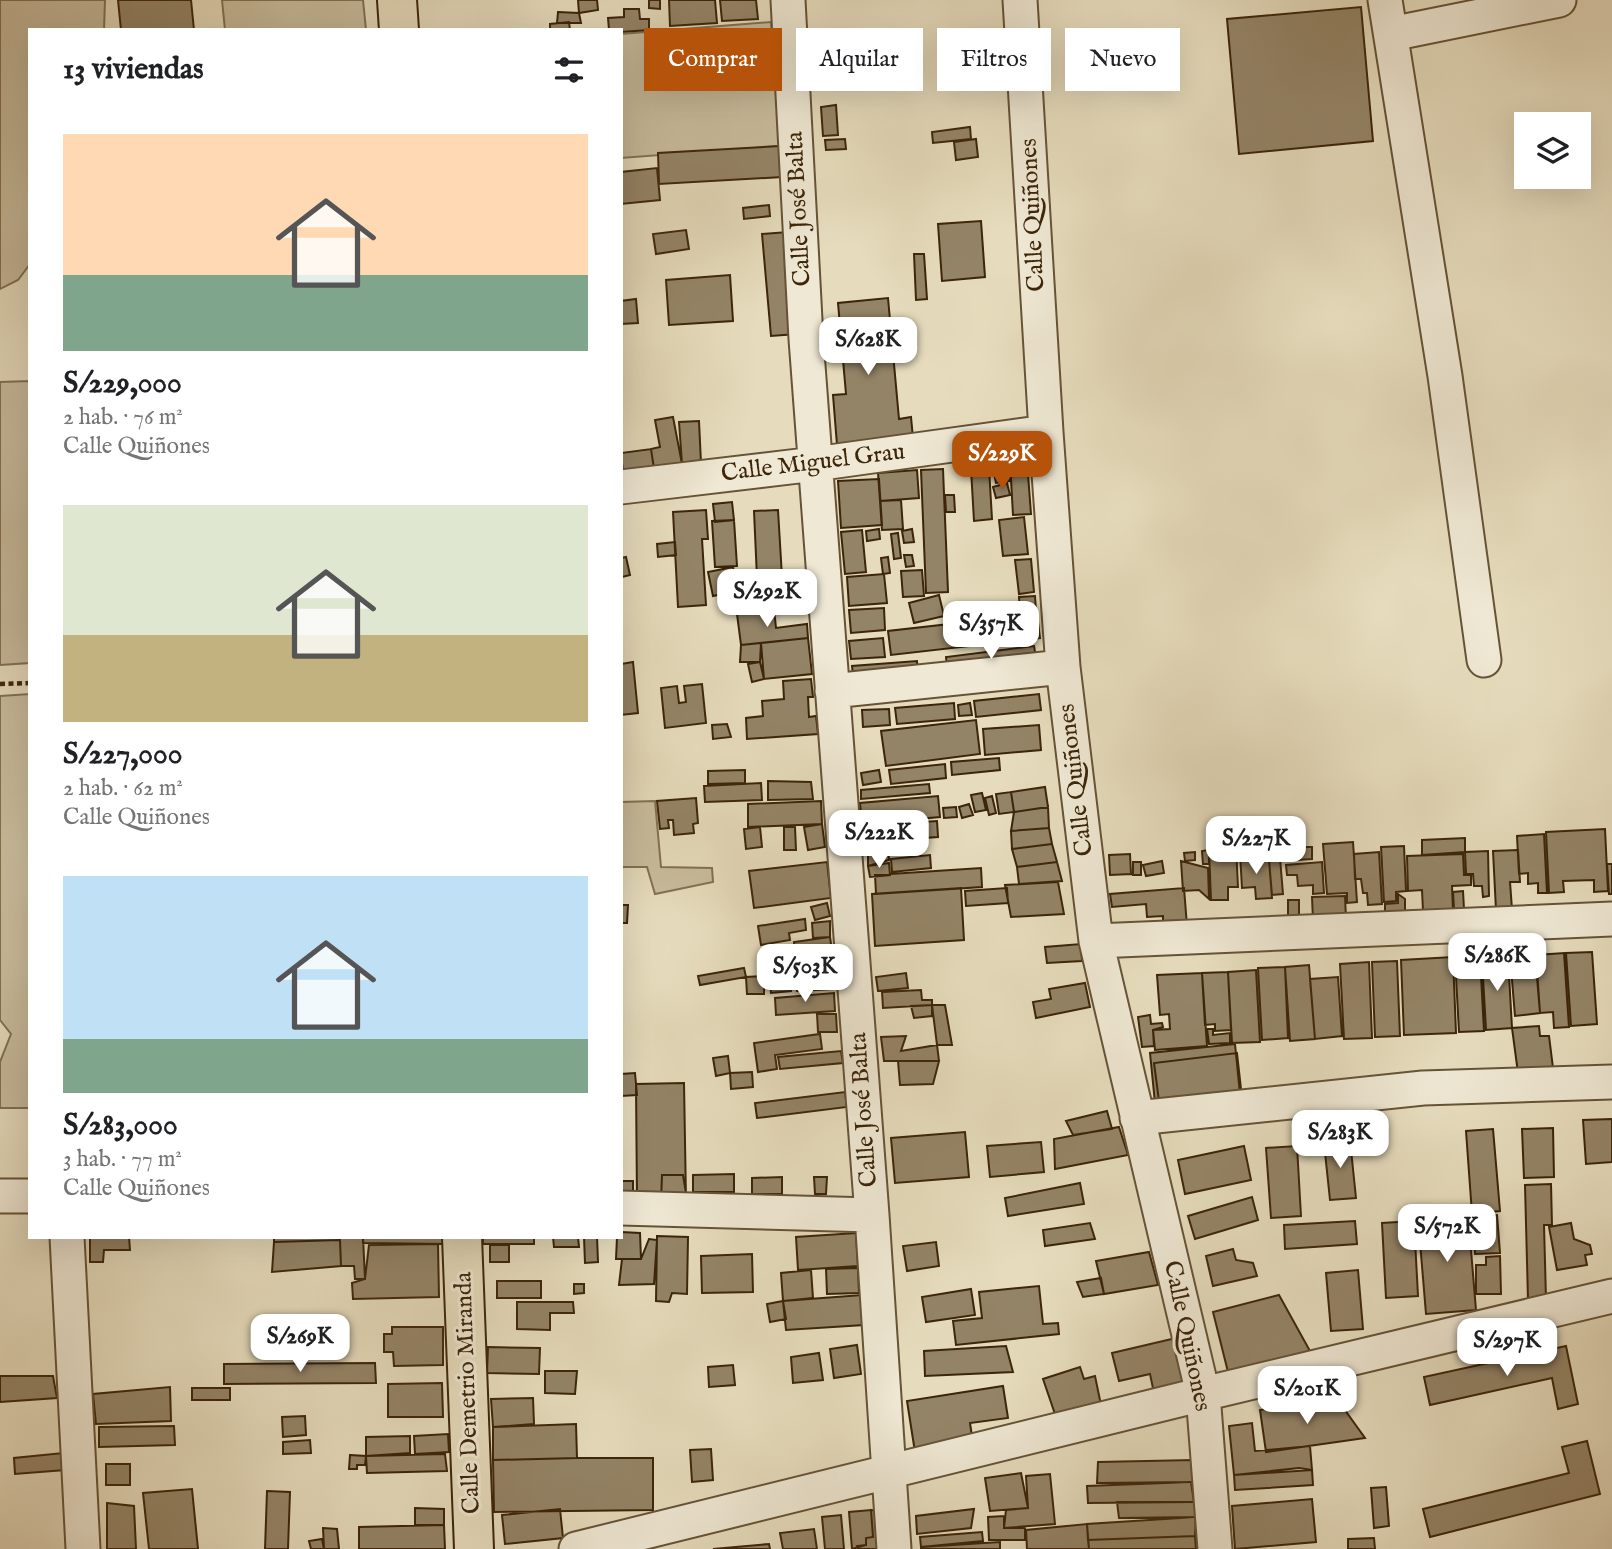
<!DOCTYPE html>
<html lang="es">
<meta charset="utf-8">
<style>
body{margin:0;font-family:"IM FELL English",serif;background:#f2f2f2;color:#202124;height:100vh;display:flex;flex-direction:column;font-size:26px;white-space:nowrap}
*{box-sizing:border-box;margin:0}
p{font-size:23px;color:#757577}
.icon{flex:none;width:38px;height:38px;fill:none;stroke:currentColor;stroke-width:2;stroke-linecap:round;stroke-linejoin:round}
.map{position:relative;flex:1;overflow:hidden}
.panel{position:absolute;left:28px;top:28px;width:595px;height:1211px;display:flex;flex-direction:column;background:#fff;border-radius:0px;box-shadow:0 7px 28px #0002}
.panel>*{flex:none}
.hud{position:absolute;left:644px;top:28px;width:665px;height:63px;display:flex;gap:14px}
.fabs{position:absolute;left:1514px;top:112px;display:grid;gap:14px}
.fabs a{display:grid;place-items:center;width:77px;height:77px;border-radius:0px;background:#fff;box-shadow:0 7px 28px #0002;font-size:35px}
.price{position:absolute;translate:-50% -60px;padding:0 16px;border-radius:14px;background:#fff;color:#222;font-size:23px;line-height:46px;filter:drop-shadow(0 2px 4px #0008)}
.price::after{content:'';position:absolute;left:50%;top:42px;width:21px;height:16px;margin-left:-10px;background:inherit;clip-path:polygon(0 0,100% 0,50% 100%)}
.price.current{background:#b45309;color:#fff}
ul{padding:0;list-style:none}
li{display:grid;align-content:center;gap:14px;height:371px;padding:0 35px}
li span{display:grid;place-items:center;height:217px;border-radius:0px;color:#555}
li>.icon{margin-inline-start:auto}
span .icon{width:126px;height:126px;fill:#fffc;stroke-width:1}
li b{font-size:30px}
h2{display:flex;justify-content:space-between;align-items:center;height:84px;padding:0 35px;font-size:30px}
.pill{padding:0 24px;border-radius:0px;background:#fff;box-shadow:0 7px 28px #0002;font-size:24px;line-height:63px}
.pill.current{background:#b45309;color:#fff}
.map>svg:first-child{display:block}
.green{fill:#c9bd9e;stroke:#827154;stroke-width:2}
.building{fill:#948467;stroke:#3c2509;stroke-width:2}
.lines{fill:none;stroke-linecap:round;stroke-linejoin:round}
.minor-casing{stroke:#665336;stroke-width:37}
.major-casing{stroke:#3c2509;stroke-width:42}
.path{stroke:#3c2509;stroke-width:4.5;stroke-dasharray:5 3.5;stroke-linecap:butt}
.minor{stroke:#efe8d4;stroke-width:33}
.major{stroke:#e6dcbd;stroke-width:38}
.labels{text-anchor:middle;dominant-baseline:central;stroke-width:6;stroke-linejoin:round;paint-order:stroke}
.street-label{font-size:24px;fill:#3c2509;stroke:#efe8d4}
</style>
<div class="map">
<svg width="1612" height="1549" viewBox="0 0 1612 1549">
<rect width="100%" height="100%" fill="#e6dcbd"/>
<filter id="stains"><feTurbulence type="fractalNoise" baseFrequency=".00286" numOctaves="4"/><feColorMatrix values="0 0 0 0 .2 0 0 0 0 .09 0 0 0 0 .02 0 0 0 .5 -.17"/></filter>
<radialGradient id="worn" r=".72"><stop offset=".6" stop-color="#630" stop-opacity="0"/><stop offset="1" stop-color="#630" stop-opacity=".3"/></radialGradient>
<path class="green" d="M0,0H105L104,30H30V264L18,280L0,289Z
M222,0H363L366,30H225Z
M771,22L780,146L621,158V34Z
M30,381V663L0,665V382Z
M736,578H757L764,611L741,614Z
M30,694V1108H0V1062L11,1034L0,1020V696Z
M655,801L661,867L712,868L713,882L655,894L647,867H621V802Z"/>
<path class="building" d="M118,0H191L194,30H121Z
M578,0H597L598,10L579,13Z
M649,0H660V9L649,8Z
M669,0H715L717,23L670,26Z
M720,0H756L758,19L722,21Z
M1361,7L1373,141L1239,154L1227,19Z
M624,9H639L640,19H649V30L621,32V30H609L608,18L624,17Z
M558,12L579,13L581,23H557Z
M569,22L570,30H550V24Z
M836,105L838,135L823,136L821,107Z
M970,127L971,139L933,143L932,132Z
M845,139L846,149L826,150L825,140Z
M976,139L978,157L956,160L954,142Z
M780,146L782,177L659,184L658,153Z
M657,168L660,200L621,204V172Z
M769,205L770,216L744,219L743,208Z
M981,221L985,277L942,281L938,224Z
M686,230L689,249L656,254L653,234Z
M788,232L797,334L771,336L762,234Z
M914,254H924L927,299L916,300Z
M730,275L733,321L669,325L666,280Z
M888,298L899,419L911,417L913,438L837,445L833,395L846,394L838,303Z
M636,299L638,323L621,324V301Z
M673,417L682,464L654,469L651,449L660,447L655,420Z
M699,421L701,463L682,464L679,422Z
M651,449L654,469L623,472L621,453Z
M1027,461L1031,514L1013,515L1010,462Z
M1006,466L1010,481L996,483L993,469Z
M989,468L992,519L974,521L971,469Z
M943,469L948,592L926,593L921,470Z
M917,470L919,498L880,501L878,473Z
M879,479L882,525L841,528L838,481Z
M1007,483L1010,495L996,498L993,487Z
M945,495H954L955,512H946Z
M901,500L903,529L882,530L880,501Z
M732,502L734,520L715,522L713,504Z
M706,510L708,539H702L706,605L678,607L673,512Z
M778,510L782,577L757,578L754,511Z
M1024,517L1028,554L1003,556L999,520Z
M734,520L737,566L715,567L712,521Z
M879,529L880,539L867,541L866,531Z
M912,529L914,542L904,543L902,531Z
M862,530L866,572L845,574L841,532Z
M898,533L901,558L894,559L891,534Z
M675,542L676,555L658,557L657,544Z
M904,555H912L914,566L906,567Z
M626,557L630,575L622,577L621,558Z
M888,557L890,573L883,574L881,558Z
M1031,559L1034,592L1019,594L1015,560Z
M733,567L737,591L713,596L708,572Z
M922,570L924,596L903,597L901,571Z
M884,574L887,603L849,606L847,577Z
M810,585L811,607L786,609L785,586Z
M939,595L944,616L914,623L909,603Z
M1035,596L1036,611L1020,613L1019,597Z
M884,608L885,630L851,633L849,610Z
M774,609L776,628L807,624L808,638L741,645L737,614Z
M1037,614L1040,638L891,655L888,631Z
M808,638L812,674L764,679L761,643Z
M883,638L885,657L851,659L849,641Z
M761,643L760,662H740L741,645Z
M1034,646L1037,664L948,675L946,657Z
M917,661L918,679L854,684L852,666Z
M633,662L638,713L621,715V664Z
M760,662L764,679L752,682L748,664Z
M811,679L813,697H808L809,717L816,716L818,734L747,739L746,718L763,716L762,701L784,699L783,681Z
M702,684L706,723L665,728L661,688L677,686L679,703L686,702L684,686Z
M1039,694L1041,710L976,717L974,701Z
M954,703L955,719L897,724L895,708Z
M970,703L972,715L959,716L958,705Z
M889,709L890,725L863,727L862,710Z
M976,720L980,754L886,766L881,731Z
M727,724L731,737L713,739L712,725Z
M1039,725L1041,750L985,755L983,729Z
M999,758L1000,770L952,775L951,762Z
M945,764L946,778L891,784L889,770Z
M745,770V783L708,784V771Z
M879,770L881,782L863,785L861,773Z
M768,781L811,782L813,799L768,800Z
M761,783L762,800L705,802L704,786Z
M929,784L930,793L861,799V790Z
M1045,787L1048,807L1014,812L1011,792Z
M1011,792L1014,812L999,814L996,794Z
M982,793L986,810L975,812L971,795Z
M938,796L940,817L862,824L860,803Z
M992,796L996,813L989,815L985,798Z
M696,798L698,823L693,824L694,833L674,835L673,820H668L669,828L660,829L657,801Z
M821,801L822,824L748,827V804Z
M969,804L973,815L962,818L959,807Z
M956,807L957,817L944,818L943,808Z
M1048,807L1049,828L1011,831L1014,812Z
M937,821L938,837L868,842L867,826Z
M822,824L825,847L808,850L804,827Z
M760,827L762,847L746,849L744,829Z
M784,827H795L796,850H784Z
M1049,828L1052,844L1012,849L1011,831Z
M1605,829L1608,891L1594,892V880L1563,881L1564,892L1549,893L1546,832Z
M1544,834L1547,893H1538V883L1528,884V873L1519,874L1517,836Z
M1465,838V852L1422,855V840Z
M1353,842L1357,902L1347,903V893L1327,894L1323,844Z
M888,843L889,860L868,866V844Z
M1052,844L1057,862L1017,867L1012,849Z
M1295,846L1296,856L1280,858L1283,894L1272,895L1268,848Z
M1404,846L1406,891L1396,892V901L1384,902L1381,847Z
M1297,847H1312V859L1298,860Z
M1236,848L1238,887H1228V900H1211L1209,850Z
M1209,850V864H1203L1202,851Z
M1518,850L1520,882H1510L1512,909L1496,910L1493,851Z
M1488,851L1489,896L1483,897L1482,886H1474L1473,874H1466L1465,852Z
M1195,852V860L1185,861L1184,853Z
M1253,852L1254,862L1269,860L1272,898L1256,899L1255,887L1242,888L1240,853Z
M1379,852L1382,904L1368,905L1367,893H1363L1361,879H1355L1354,854Z
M1130,854L1131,874L1110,875L1109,855Z
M1463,854L1464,875H1471V885L1452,886L1453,910L1423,911L1422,890L1408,891L1407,856Z
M930,855L931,868L892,872L891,859Z
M1162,861L1164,873L1146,876L1143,865Z
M1181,861L1208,868L1209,899L1199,890L1183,891Z
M827,862L831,898L754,908L749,871Z
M1057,862L1062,881L1019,884L1017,867Z
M1133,862H1141V875H1133Z
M1322,862L1324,893L1313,894V885L1298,886L1297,875H1287L1286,865Z
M889,863L890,875L870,877L868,866Z
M1607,864H1612V894H1609Z
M981,868L982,887L876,894L875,875Z
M1058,882L1064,914L1011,917L1005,885Z
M961,888L964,940L875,946L872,894Z
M1007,888L1008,903L966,906L965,891Z
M1184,888L1187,926L1171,928V921L1163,922V916L1147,917L1146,904L1112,907L1110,894Z
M1463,891L1464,909H1454L1453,892Z
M1398,894L1405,899V916H1385V904L1398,903Z
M1345,896L1346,919L1313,920L1312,897Z
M1288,900H1299V919H1288Z
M827,903L830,916L815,920L811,907Z
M621,905H628L627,923H621Z
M805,919L806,930L789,933L790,940L761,945L758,926Z
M830,921V937L813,938L812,923Z
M830,937L832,951L795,956L794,942Z
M1081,944L1082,961L1047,963L1045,947Z
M1592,952L1597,1024L1571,1026L1566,953Z
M1564,953L1569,1027L1554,1028L1553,1012L1540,1013L1536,955Z
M834,954L835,965L802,968L801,957Z
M1535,954L1540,1013L1515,1016L1510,956Z
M1453,957L1456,1033L1404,1035L1401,960Z
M1480,957L1484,1031L1459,1032L1455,958Z
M1508,957L1512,1028L1486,1030L1482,959Z
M1397,961L1400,1036L1375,1037L1372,962Z
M1369,962L1372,1038L1344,1039L1340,964Z
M1309,965L1315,1039L1290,1041L1285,967Z
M1285,967L1288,1038L1262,1040L1258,968Z
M744,968L746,977L700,985L698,976Z
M802,968H832L833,989L797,991L796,969Z
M789,970L791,991L771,993L769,972Z
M1256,970L1260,1042L1232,1043L1228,972Z
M1228,972L1231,1030L1215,1031V1024L1205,1025L1202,973Z
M906,973L908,988L878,991L876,977Z
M1202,973L1207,1046L1155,1050L1153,1030L1170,1029L1169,1014L1160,1015L1157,975Z
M764,976V994H747L746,977Z
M1338,977L1342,1036L1315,1039L1310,979Z
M1085,983L1090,1007L1036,1018L1033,1002L1051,999L1049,989Z
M921,990L922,1000H932V1005L883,1008L882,992Z
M834,993L835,1011L776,1015L775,998Z
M932,1005V1016L914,1018L911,1006Z
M932,1005H945L952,1045H937Z
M817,1014H836L837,1032H818Z
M1150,1015L1151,1024L1162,1023L1163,1027L1153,1030L1154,1046L1142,1047L1138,1017Z
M1539,1026L1540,1036H1549L1554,1076L1518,1073L1512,1028Z
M1207,1029H1213V1035L1230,1033V1043L1209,1044Z
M820,1034L822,1049L775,1055L777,1069L758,1072L754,1043Z
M906,1036L901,1051L937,1045L939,1061H884L881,1037Z
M1235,1044L1240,1094L1155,1103L1150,1053Z
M841,1051L843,1063L780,1069L778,1057Z
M1237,1053L1242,1098L1160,1109L1154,1063Z
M728,1056L730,1073L716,1076L713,1058Z
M898,1061H939L933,1084L900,1085Z
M752,1072L753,1087L731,1089L730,1073Z
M635,1073L637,1095L621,1096V1074Z
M684,1083L686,1200L637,1201L636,1084Z
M845,1092L847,1107L757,1118L755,1103Z
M1107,1111L1112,1129L1073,1135L1066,1121Z
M1612,1119V1162L1586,1164L1583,1120Z
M1119,1127L1128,1155L1055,1169L1054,1139Z
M1553,1128L1554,1177L1524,1178L1522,1129Z
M1493,1129L1500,1211L1472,1214L1466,1131Z
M965,1132L969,1177L895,1183L891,1138Z
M1350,1140L1356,1198L1330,1200L1324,1143Z
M1041,1142L1044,1172L990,1177L987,1146Z
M1244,1146L1251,1180L1185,1194L1178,1160Z
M1297,1146L1301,1216L1271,1218L1266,1148Z
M734,1174V1192H693V1175Z
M662,1175H683L687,1199L661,1201Z
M782,1177V1194H752V1178Z
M814,1177H827L826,1194H815Z
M621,1181H633V1200H621Z
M1080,1183L1084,1204L1008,1216L1005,1198Z
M1551,1184L1552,1225H1544L1546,1299L1528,1300L1525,1185Z
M1252,1197L1258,1220L1195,1239L1188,1216Z
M1468,1214L1476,1310L1426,1314L1418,1218Z
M1497,1215L1500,1253L1475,1254L1473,1217Z
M1355,1221L1357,1244L1285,1249L1284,1225Z
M1414,1221L1418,1296L1386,1298L1382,1223Z
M1090,1223L1095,1239L1045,1246L1043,1230Z
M1571,1223L1574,1239L1590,1245L1592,1254L1585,1255L1587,1265L1557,1270L1549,1227Z
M621,1232L640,1233L641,1259H616L617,1237H621Z
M856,1233L858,1266L798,1270L796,1237Z
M657,1236L688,1237L687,1294L672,1293L669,1302L656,1301Z
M90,1237H129L130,1250H104L103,1262H90Z
M274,1237H363L365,1279H355L354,1266H341L340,1240L274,1242Z
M363,1237H448V1244L363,1243Z
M483,1237H534V1244H483Z
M553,1237H578L579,1247H554Z
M584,1237H597L598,1262L585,1263Z
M649,1239L657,1240L654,1284L619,1285L622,1259H641Z
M340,1240L341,1266L272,1272L274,1242Z
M936,1242L939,1266L907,1271L903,1246Z
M438,1244L439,1297L353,1299L352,1283L365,1279L369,1245Z
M490,1245H509V1262H490Z
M1233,1249L1236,1260L1253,1263L1257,1276L1213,1286L1206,1256Z
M1149,1252L1158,1285L1104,1294L1096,1261Z
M752,1254L753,1292L702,1293L701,1256Z
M1500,1256L1501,1294H1476V1265H1486V1257Z
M858,1268L859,1293L827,1294L826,1269Z
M811,1270L813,1298L783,1301L781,1273Z
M1358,1270L1363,1329L1331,1331L1326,1273Z
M1101,1278L1104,1294L1083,1297L1077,1282Z
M497,1281H541V1298H497Z
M574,1284H584V1293L574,1294Z
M1039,1286L1043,1324L1058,1323L1059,1334L956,1345L953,1321L982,1318L979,1292Z
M971,1289L975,1315L926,1322L922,1297Z
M862,1295L864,1325L786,1330L783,1301Z
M1279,1295L1310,1351L1228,1372L1213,1312Z
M783,1301L786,1319L770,1322L767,1304Z
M517,1302H573L574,1313H550V1330L517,1329Z
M392,1327H443V1365L394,1366L393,1352H384V1334H392Z
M1176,1338L1187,1385L1154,1393L1150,1374L1119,1381L1112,1353Z
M857,1345L861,1374L834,1378L830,1349Z
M1006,1346L1013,1372L925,1376L924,1351Z
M1566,1346L1578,1404L1558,1409L1552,1378L1430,1405L1424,1377Z
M488,1347L540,1348L539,1374L487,1373Z
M819,1353L823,1380L793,1383L791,1357Z
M375,1363L376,1383L224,1384V1364Z
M733,1365L735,1385L709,1387L708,1367Z
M1080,1367L1084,1379L1095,1376L1101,1405L1055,1414L1043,1379Z
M545,1371H577L575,1394L545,1393Z
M0,1376H53L57,1398L0,1402Z
M442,1383L443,1417H388V1384Z
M1003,1386L1008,1418L970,1423L973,1443L915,1452L907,1401Z
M170,1387L171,1421L96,1424L93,1394Z
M192,1388H230V1400H192Z
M533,1398L534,1424L493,1427L491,1399Z
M1337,1399L1365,1438L1266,1452L1260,1410Z
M305,1416L306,1435L283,1437L282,1417Z
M1252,1423L1255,1451L1310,1446L1312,1470L1299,1468L1234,1475L1229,1426Z
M576,1424L577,1458L493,1460V1427Z
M174,1426L175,1445L99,1447V1427Z
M448,1434L449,1452L415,1454L414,1436Z
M410,1436V1453L366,1456V1437Z
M310,1440L311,1453L283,1454V1442Z
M1587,1441L1600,1494L1430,1537L1423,1509L1569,1473L1562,1447Z
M711,1449L713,1480L692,1482L690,1450Z
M63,1453L65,1470L15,1474L14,1458Z
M445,1454L447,1471L367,1473L366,1456Z
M350,1455L366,1456L365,1465H357V1469H349Z
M577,1458H653V1510L494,1512L493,1460Z
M1194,1460L1195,1482L1097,1483L1098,1462Z
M106,1464H130V1485H106Z
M1312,1470L1313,1485L1235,1490L1234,1475Z
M1021,1473L1028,1508L990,1511L985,1478Z
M1050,1474L1055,1524L1004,1528L1006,1510L1028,1508L1026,1476Z
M1191,1482L1194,1502L1088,1503L1087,1486Z
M1386,1487L1389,1526L1374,1528L1371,1488Z
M192,1489L198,1549H149L143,1493Z
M267,1491L290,1492L288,1549H265Z
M1312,1499L1316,1542L1235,1549L1232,1506Z
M1117,1502H1194L1196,1517L1119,1518Z
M107,1503L134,1506L136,1549H107Z
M415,1508L444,1509V1525H415Z
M560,1509L563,1538L505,1544L502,1515Z
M974,1509L971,1528L917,1534L916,1516Z
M871,1510L873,1537L866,1538V1545L852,1549L849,1512Z
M871,1510L878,1511L881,1549H858L857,1546L866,1545V1538L873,1537Z
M841,1515L844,1549H825L822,1517Z
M1004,1516V1528H1025V1540H989L988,1517Z
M1196,1517L1195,1536L1088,1540L1087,1524Z
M1087,1524L1089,1549H1027L1026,1530Z
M444,1525L445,1549H359V1527Z
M323,1528L337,1529L339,1549H324Z
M814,1529L817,1549H783L780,1533Z
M982,1532L983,1541L921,1547L920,1537Z
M1195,1536L1196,1549H1089L1088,1540Z
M1374,1538L1375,1549H1348V1539Z
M322,1539L324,1549H311L309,1541Z
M1000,1542V1549H921V1547Z
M769,1544L770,1549H713Z"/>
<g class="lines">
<g class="minor-casing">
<path id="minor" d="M788,0L806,339L872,1215L894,1549
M1020,0L1046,432L1063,667L1096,941L1203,1394L1215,1549
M1385,0L1445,376L1484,660
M1391,34L1559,0
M621,487L815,464L1046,432
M832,691L1063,667
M1096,941L1612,919
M1137,1118L1423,1088L1612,1082
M0,1196H30
M621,1208L872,1215
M67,1237L83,1549
M576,1549L1203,1394L1612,1296"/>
</g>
<g class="major-casing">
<path id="major" d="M397,0L399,30
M462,1237L474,1549"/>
</g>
<path class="path" d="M0,684L30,683"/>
<use href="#minor" class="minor"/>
<use href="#major" class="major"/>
</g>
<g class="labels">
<g class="street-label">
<text transform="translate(799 209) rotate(-93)">Calle José Balta</text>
<text transform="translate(1033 215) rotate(-93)">Calle Quiñones</text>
<text transform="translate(813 463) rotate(-7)">Calle Miguel Grau</text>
<text transform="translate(1076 780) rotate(-97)">Calle Quiñones</text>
<text transform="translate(864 1110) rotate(-94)">Calle José Balta</text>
<text transform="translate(1187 1336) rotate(78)">Calle Quiñones</text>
<text transform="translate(468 1393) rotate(-92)">Calle Demetrio Miranda</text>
</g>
</g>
<rect width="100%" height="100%" filter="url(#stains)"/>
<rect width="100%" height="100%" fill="url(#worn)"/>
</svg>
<div class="fabs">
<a><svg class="icon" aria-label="layers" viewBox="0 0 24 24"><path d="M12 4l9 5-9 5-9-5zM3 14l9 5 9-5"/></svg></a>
</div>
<b class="price" style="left:868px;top:377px">S/628K</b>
<b class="price current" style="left:1002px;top:491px">S/229K</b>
<b class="price" style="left:767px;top:629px">S/292K</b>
<b class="price" style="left:991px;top:661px">S/357K</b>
<b class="price" style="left:879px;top:870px">S/222K</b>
<b class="price" style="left:1256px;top:876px">S/227K</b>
<b class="price" style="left:1497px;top:993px">S/286K</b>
<b class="price" style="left:805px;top:1004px">S/503K</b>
<b class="price" style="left:1340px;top:1170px">S/283K</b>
<b class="price" style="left:1447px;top:1264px">S/572K</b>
<b class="price" style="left:300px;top:1374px">S/269K</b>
<b class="price" style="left:1507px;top:1378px">S/297K</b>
<b class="price" style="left:1307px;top:1426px">S/201K</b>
<div class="hud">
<a class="pill current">Comprar</a>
<a class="pill">Alquilar</a>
<a class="pill">Filtros</a>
<a class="pill">Nuevo</a>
</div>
<section class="panel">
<h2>13 viviendas<svg class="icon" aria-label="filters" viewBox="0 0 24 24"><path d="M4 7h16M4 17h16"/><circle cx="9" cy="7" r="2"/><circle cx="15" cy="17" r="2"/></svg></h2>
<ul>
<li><span style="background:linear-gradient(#ffd9b3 65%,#7fa58c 0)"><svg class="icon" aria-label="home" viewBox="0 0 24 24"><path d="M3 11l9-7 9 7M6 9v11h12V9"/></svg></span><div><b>S/229,000</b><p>2 hab. · 76 m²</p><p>Calle Quiñones</p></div></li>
<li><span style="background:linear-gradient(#dfe7d0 60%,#c2b280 0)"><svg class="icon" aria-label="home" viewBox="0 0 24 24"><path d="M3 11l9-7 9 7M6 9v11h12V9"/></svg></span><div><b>S/227,000</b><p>2 hab. · 62 m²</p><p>Calle Quiñones</p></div></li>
<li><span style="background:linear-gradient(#bfe0f5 75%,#7fa58c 0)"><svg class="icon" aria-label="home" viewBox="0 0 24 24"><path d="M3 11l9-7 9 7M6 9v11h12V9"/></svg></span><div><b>S/283,000</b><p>3 hab. · 77 m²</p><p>Calle Quiñones</p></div></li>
</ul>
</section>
</div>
